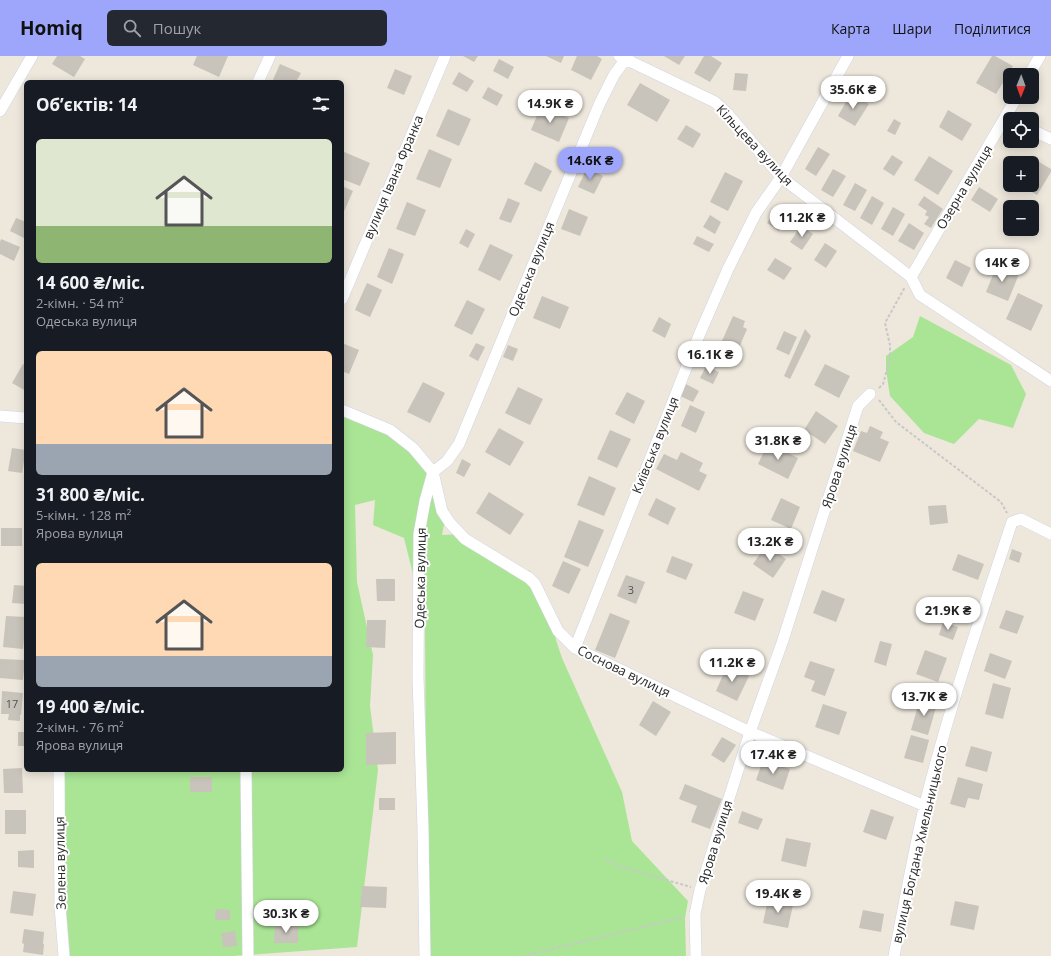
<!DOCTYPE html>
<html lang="uk">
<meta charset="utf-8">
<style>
body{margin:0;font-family:"Open Sans",sans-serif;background:#242831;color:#f1f3f6;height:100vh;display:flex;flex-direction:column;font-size:15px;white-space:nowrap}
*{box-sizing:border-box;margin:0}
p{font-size:13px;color:#9ea1a6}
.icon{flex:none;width:22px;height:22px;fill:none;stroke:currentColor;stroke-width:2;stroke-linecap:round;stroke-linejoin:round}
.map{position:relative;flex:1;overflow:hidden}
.sheet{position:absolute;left:24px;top:24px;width:320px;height:692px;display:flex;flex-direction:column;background:#171b24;border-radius:6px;box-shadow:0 2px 10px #0003}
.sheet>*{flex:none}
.needle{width:26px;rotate:181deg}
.fabs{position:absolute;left:1003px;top:12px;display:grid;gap:8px}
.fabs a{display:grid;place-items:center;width:36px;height:36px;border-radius:6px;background:#171b24;box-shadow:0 2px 10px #0003;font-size:20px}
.price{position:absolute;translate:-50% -34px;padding:0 9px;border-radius:14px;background:#fff;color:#222;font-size:13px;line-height:26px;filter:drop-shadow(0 1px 2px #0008)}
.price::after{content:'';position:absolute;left:50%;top:24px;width:12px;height:9px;margin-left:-6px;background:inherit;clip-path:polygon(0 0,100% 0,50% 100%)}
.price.selected{background:#9da6fa;color:#111}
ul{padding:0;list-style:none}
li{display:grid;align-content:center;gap:8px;height:212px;padding:0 12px}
li span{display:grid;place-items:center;height:124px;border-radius:6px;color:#555}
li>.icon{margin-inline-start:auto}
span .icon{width:72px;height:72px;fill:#fffc;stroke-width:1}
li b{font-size:17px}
h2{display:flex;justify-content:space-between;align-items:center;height:48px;padding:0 12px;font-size:17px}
header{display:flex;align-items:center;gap:24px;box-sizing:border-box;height:56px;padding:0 20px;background:#9da6fa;color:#111}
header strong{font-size:19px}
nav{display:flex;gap:22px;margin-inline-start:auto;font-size:14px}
.search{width:280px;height:36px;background:#242831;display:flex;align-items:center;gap:10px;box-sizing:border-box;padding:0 14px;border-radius:6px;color:#9ea1a6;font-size:15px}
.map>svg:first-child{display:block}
.green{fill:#aae596}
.building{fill:#c8c4bb}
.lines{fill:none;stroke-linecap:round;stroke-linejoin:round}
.minor-casing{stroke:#d1d3e4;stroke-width:12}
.path{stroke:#c8c8c8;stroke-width:2;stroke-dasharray:3 2;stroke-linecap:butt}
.minor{stroke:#fff;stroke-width:11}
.labels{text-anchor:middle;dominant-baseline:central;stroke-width:4;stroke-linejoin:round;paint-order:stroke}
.number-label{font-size:11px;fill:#52504e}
.street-label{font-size:13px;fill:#2a2a2a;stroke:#fff}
</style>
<header>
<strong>Homiq</strong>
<div class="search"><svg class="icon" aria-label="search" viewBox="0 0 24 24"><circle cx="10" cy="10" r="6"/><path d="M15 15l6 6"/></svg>Пошук</div>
<nav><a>Карта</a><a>Шари</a><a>Поділитися</a></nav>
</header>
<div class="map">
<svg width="1051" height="900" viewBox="0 0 1051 900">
<rect width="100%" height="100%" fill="#ede7dc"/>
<path class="green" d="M920,260L1011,309L1026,338L1013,372L979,363L954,388L924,377L890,340L886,314V300L913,281Z
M362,359L410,382L427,410L445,464L442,479L462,478L518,512L530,515L547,543L556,584L562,602L622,736L632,785L688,845L685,862L686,900H427L425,566L404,482L373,469L375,444L355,449L357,526L373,599L370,650L378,714L357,891L233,900H70L66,851L63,714H342V360Z"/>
<path class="building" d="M57,0H80L85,3L74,21L52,8Z
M197,0H228L219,21L193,9Z
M463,0H478L474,6Z
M546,0H564L561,7Z
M577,0H597L602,3L591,24L571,14Z
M664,0H685L679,9Z
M704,0H711L722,7L710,26L694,17Z
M992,0H995L1013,10L996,38L976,27Z
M499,3L514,11L508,23L493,15Z
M280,8L301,17L296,26H272Z
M395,13L412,20L404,39L387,32Z
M459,16L474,25L467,36L452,28Z
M735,17L748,18L746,35L733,34Z
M640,27L670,44L657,66L627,49Z
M488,31L503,39L497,50L482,42Z
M851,37L869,48L855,70L838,60Z
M541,50L569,62L559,86L531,74Z
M448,53L471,63L459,90L436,80Z
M948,54L972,68L962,85L939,71Z
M894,63L901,67L895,79L887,75Z
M686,69L701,78L693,92L677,83Z
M818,91L830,98L816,120L805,113Z
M429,93L452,103L440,132L416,123Z
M342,95L370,107L360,130L342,123Z
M892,99L903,106L894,120L883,113Z
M929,100L953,115L938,139L914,124Z
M1029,100L1051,113V116L1037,139L1020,129H1032V107H1025Z
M535,106L552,115L541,136L524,128Z
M587,112L603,120L594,138L578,131Z
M833,113L846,120L833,141L821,134Z
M725,116L743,125L728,155L710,146Z
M855,127L867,134L855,155L843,149Z
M342,130L353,135L342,160Z
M979,131L998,143L990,156L971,144Z
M872,140L884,147L872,169L860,162Z
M924,140L943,153L931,172L924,168L929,161L925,159L927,155L918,149Z
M508,142L520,147L511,167L499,163Z
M407,146L426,154L415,180L396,173Z
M778,151L790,159L779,175L767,167Z
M893,151L905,158L893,180L881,173Z
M569,153L588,161L580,180L561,173Z
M710,159L721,166L715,178L703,171Z
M16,162L26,166V183L10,175Z
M909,167L924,177L914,194L898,185Z
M801,170L813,178L802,194L790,186Z
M466,173L475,178L468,192L459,187Z
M697,180L714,188L709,196L693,188Z
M1,183L20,191L14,205L0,198V186Z
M825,187L837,195L826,212L814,204Z
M490,188L513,199L500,225L478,214Z
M389,192L404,198L392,228L377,221Z
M775,202L792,212L784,224L767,214Z
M955,204L971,212L962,231L946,222Z
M997,209L1019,218L1008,245L986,236Z
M367,227L382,234L370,261L355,254Z
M1018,237L1043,249L1031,275L1006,263Z
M542,240L569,251L560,273L533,262Z
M467,244L485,253L472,279L454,270Z
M733,260L745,265L743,271L747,273L739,292L722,285Z
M659,261L671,268L665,282L652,275Z
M805,273L811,280L790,323L784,320Z
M784,275L797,281L789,299L776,293Z
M342,287L359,294L349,318L342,315Z
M476,287L485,291L478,305L469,300Z
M508,289L518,293L513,305L503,301Z
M23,308L26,309V335L12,327Z
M825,308L850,320L839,342L814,329Z
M706,310L719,316L713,328L700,322Z
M423,326L445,337L430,367L407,356Z
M686,328L699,335L693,346L680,340Z
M518,331L543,343L530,369L505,357Z
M627,336L645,345L634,368L615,358Z
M690,349L705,356L696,377L681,370Z
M816,355L838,370L825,388L804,374Z
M870,370L883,376L880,382L889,386L880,406L853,395L861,375L867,377Z
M499,372L524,386L510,410L485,396Z
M610,374L631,383L617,412L597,403Z
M768,387L798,402L788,423L758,408Z
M12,392L26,394L22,417L8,415Z
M681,396L703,407L699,415L707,419L699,435L656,413L664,398L677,404Z
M462,403L471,408L464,421L456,417Z
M589,420L616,432L604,460L577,449Z
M489,436L524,458L510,479L476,457Z
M656,442L676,452L668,469L648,459Z
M781,442L800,451L791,473L771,464Z
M946,449L948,467L930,469L928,450Z
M579,464L604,474L588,511L564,501Z
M1,472H22V490H1Z
M766,489L786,503L773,522L753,508Z
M1012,493L1022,497L1019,507L1009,503Z
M958,498L984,508L978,524L952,514Z
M672,500L693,508L686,524L666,516Z
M563,505L581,513L569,538L552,530Z
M626,519L645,526L636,548L617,540Z
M376,523H395V545H377Z
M14,529L26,530V548L12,547Z
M822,534L845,543L836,566L813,557Z
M743,535L764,543L755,565L734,557Z
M1006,554L1024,560L1017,578L999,572Z
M610,557L630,565L615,602L595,594Z
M6,560L26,561L23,593L3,591Z
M367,564H386L385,592L366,591Z
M943,566L958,571L953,584L939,579Z
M880,585L892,588L886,610L874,606Z
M925,594L947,602L938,626L916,618Z
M990,597L1012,605L1005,623L984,615Z
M0,603L25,604L23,624L0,622Z
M810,605L835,613L825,640L811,635L815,625L804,621Z
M727,610L749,620L737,645L716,635Z
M993,627L1011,632L1003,663L985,658Z
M2,635L23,637L21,659H20V665L8,664L9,658H1Z
M920,643L937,648L928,679L911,674Z
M653,645L671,656L656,680L639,669Z
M823,648L847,656L839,679L815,671Z
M18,676H26V690H18Z
M396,676V708L366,709V677Z
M911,679L929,684L923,707L904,702Z
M722,681L736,689L724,707L711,699Z
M971,690L992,696L987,716L965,710Z
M763,704L790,713L783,734L756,724Z
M22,712L23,737H4L3,713Z
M190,721H212V736H190Z
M958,721L983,728L979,744L968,742L965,752L950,748Z
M685,728L722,743L710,773L691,766L697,750L679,743Z
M379,742H395V754H379Z
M871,753L894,761L886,784L863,776Z
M5,754H26V778H5Z
M742,755L763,763L758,774L738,767Z
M786,782L811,787L806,811L781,805Z
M34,794V812L18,811V795Z
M362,830L387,831L386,852L360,851Z
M13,835L36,838L33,860L10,857Z
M768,843L793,849L788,872L763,867Z
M955,845L979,850L974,874L950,869Z
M216,853L230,854V864H215Z
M863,854L884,858L881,876L859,872Z
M275,869L298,870V887H274Z
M24,873L44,876L43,888H44L43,899L23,896L24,888L22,887Z
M235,875L237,890L223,891L221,877Z"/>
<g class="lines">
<g class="minor-casing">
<path id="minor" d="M619,0L715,46L728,58L781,121L911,221L920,239L1051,325
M1029,19L1040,0
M258,26L270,0
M0,55L32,0
M1032,74L1051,83
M911,221L1017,41
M342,243L445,0
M342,354L390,374L413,392L433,416L442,455L450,467L465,483L529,522L535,528L558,575L575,592L750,676L925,750
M0,360L26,362
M575,592L666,363L700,277L728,213L756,157L781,121L848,0
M59,714L60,850L64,900
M246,714L248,900
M425,900L423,773L418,621L419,478L425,445L433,416L447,405L459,388L599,49L614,19L628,0
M696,900L695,858L700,834L750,676L782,587L858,350L870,338
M894,900C904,850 913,798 925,748C949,652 981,560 1012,466L1021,463L1051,478"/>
</g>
<path class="path" d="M879,332L883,328L890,303V289L885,267L905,231
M879,344L896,366L1001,446L1007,457
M605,802L618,810L691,831
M523,900L684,861"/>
<use href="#minor" class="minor"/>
</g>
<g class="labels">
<g class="number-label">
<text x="631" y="533">3</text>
<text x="12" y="647">17</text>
</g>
<g class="street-label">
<text transform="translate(755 89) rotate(47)">Кільцева вулиця</text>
<text transform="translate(393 121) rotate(-67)">вулиця Івана Франка</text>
<text transform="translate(964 131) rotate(-59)">Озерна вулиця</text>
<text transform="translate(531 213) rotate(-68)">Одеська вулиця</text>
<text transform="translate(655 389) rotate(-68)">Київська вулиця</text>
<text transform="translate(839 410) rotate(-72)">Ярова вулиця</text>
<text transform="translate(420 522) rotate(-89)">Одеська вулиця</text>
<text transform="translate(624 615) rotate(26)">Соснова вулиця</text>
<text transform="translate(715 786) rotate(-73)">Ярова вулиця</text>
<text transform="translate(919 788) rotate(-77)">вулиця Богдана Хмельницького</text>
<text transform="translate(60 807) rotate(-91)">Зелена вулиця</text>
</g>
</g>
</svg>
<div class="fabs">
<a><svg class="needle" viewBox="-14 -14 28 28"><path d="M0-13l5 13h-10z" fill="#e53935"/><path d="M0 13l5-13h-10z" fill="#9ea1a6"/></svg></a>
<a><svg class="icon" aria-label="locate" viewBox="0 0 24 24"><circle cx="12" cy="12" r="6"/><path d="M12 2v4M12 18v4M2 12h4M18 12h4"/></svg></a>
<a>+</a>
<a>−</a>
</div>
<b class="price" style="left:853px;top:54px">35.6K ₴</b>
<b class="price" style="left:550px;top:68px">14.9K ₴</b>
<b class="price selected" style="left:590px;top:125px">14.6K ₴</b>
<b class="price" style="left:802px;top:182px">11.2K ₴</b>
<b class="price" style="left:1002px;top:227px">14K ₴</b>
<b class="price" style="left:710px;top:319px">16.1K ₴</b>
<b class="price" style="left:778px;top:405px">31.8K ₴</b>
<b class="price" style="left:770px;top:506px">13.2K ₴</b>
<b class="price" style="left:948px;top:575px">21.9K ₴</b>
<b class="price" style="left:732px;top:627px">11.2K ₴</b>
<b class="price" style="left:924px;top:661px">13.7K ₴</b>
<b class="price" style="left:773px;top:719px">17.4K ₴</b>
<b class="price" style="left:778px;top:858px">19.4K ₴</b>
<b class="price" style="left:286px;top:878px">30.3K ₴</b>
<section class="sheet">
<h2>Об’єктів: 14<svg class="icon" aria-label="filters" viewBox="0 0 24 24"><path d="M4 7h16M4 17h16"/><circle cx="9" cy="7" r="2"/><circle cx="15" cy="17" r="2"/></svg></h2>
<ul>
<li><span style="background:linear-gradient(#dfe7d0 70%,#8fb573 0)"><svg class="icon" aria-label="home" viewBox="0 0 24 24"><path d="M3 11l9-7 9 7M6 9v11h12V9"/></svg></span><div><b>14 600 ₴/міс.</b><p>2-кімн. · 54 m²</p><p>Одеська вулиця</p></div></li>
<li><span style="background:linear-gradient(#ffd9b3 75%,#9aa5b1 0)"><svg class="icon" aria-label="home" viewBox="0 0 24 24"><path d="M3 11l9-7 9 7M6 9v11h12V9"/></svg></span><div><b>31 800 ₴/міс.</b><p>5-кімн. · 128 m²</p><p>Ярова вулиця</p></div></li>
<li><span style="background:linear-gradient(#ffd9b3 75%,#9aa5b1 0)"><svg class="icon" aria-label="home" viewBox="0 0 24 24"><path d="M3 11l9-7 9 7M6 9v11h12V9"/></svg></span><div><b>19 400 ₴/міс.</b><p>2-кімн. · 76 m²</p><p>Ярова вулиця</p></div></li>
</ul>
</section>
</div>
